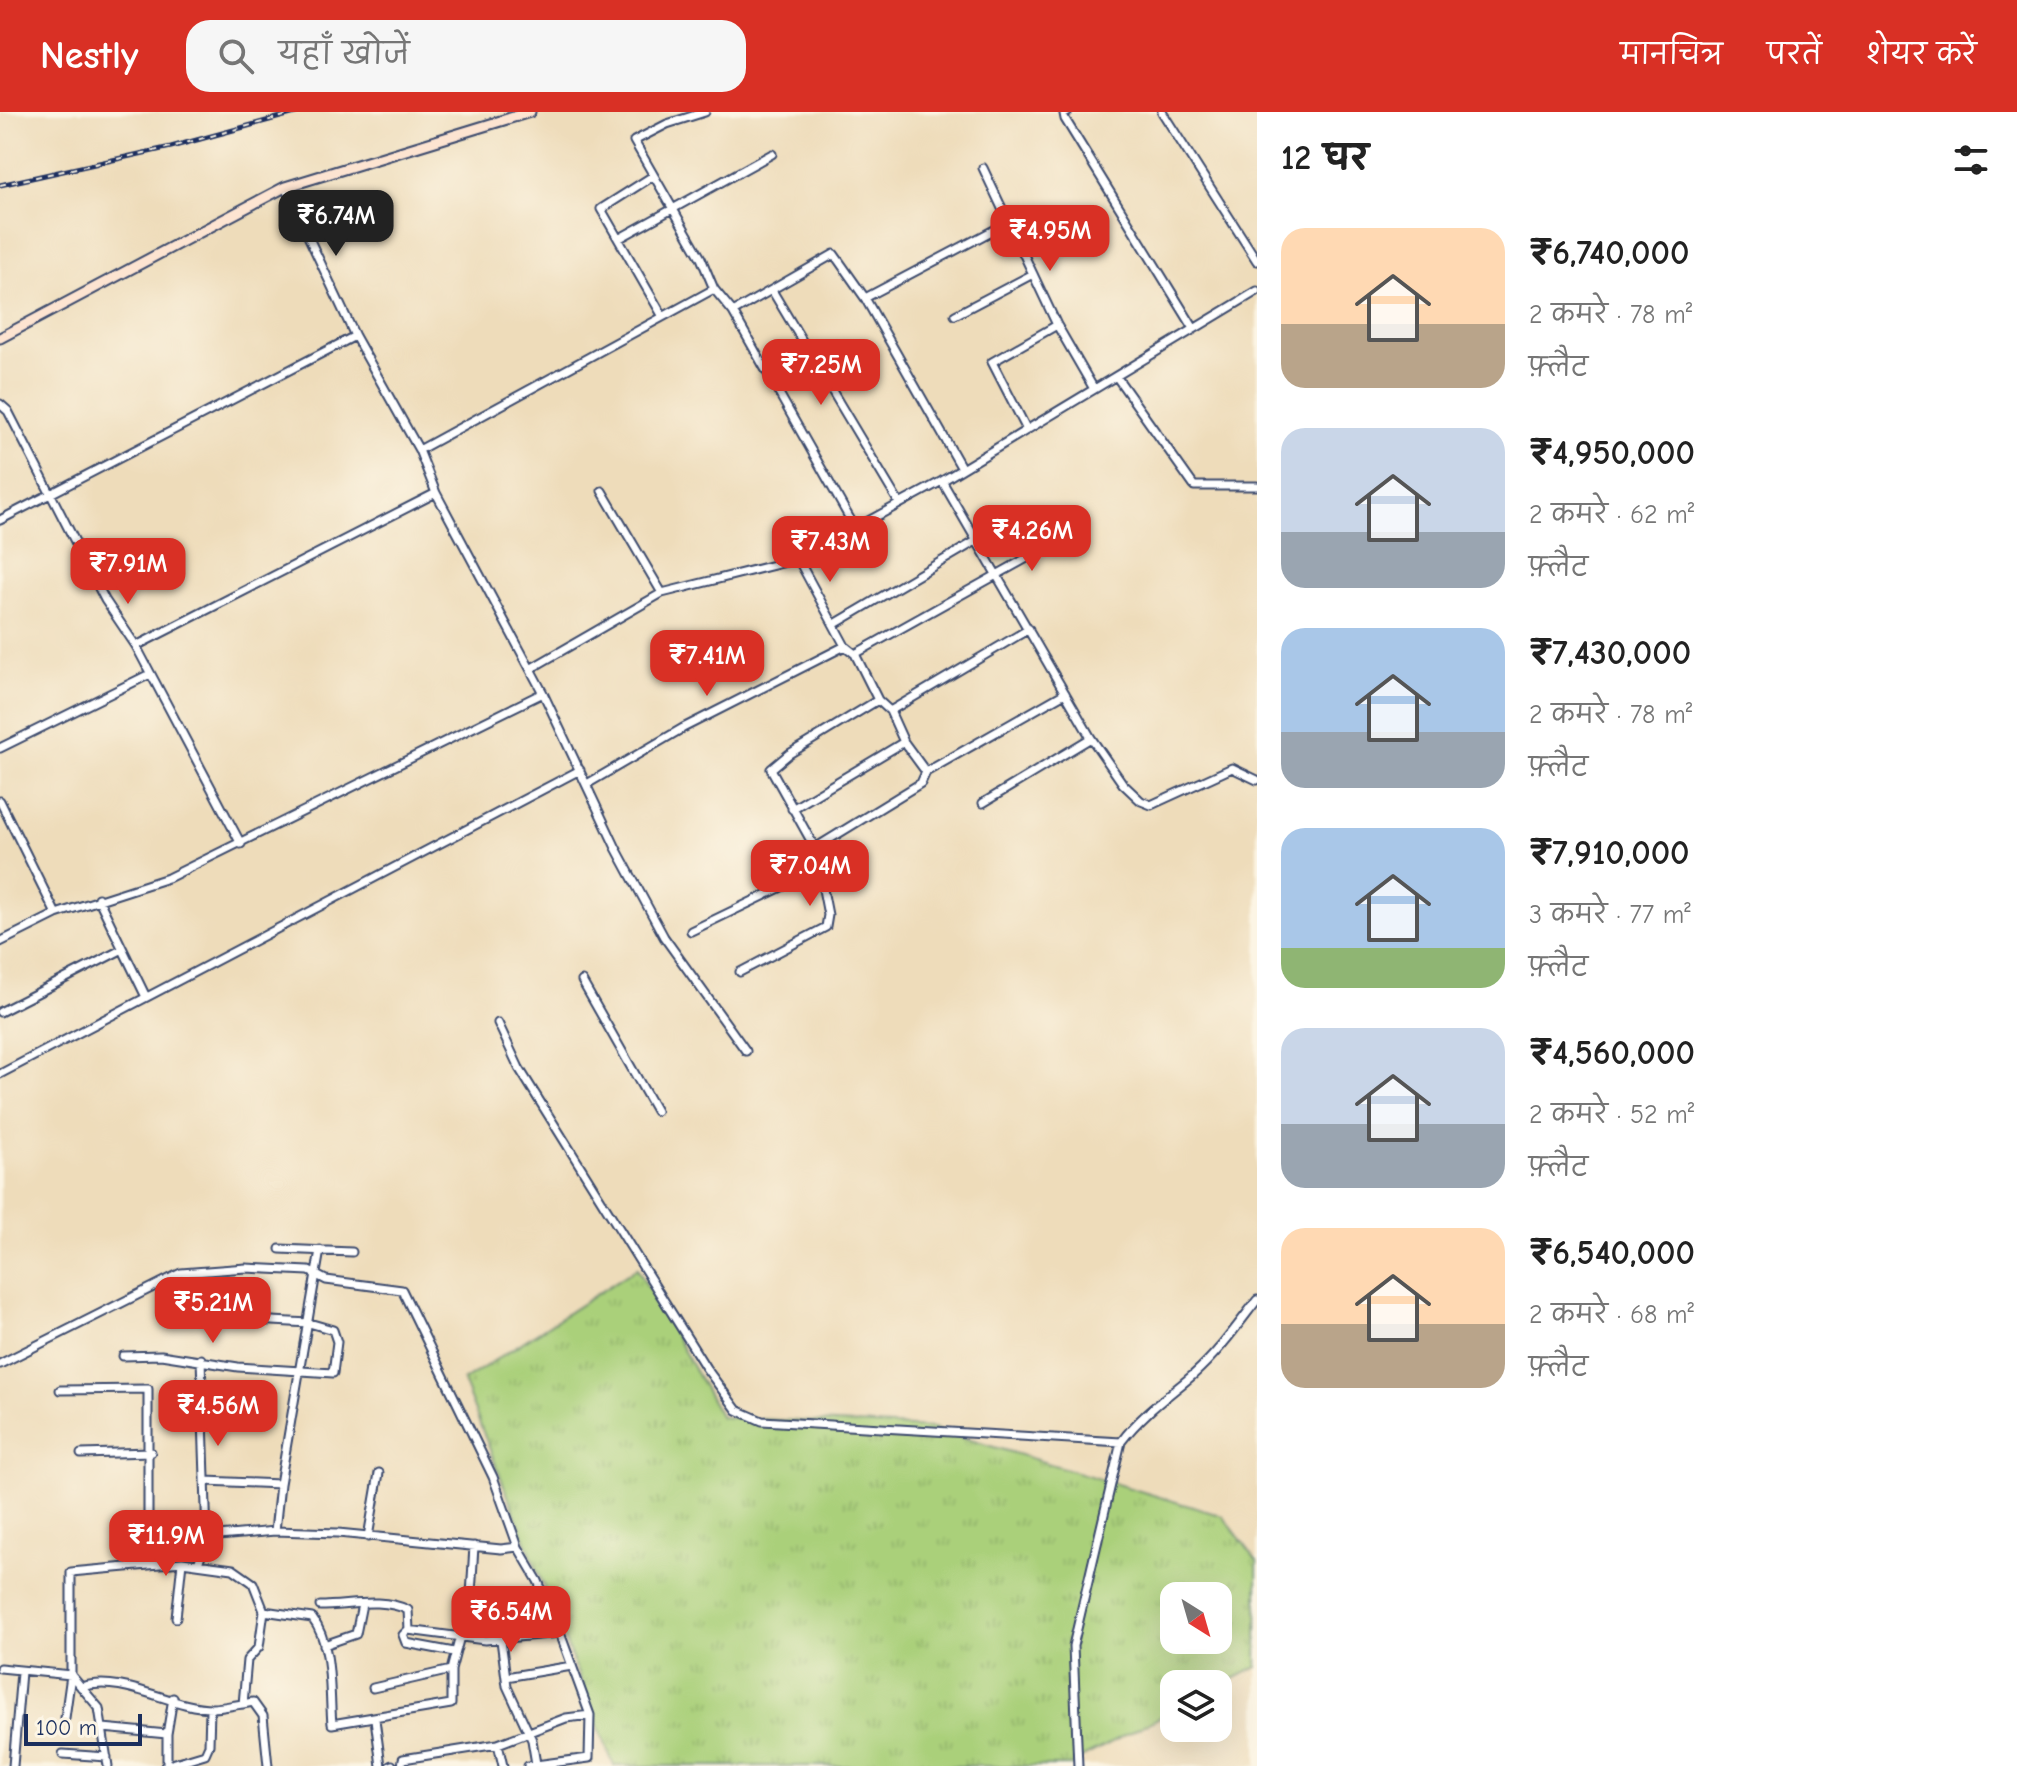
<!DOCTYPE html>
<html lang="hi">
<meta charset="utf-8">
<style>
body{margin:0;font-family:"Comic Neue","Playpen Sans Deva",sans-serif;background:#f6f6f6;color:#222;height:100vh;display:flex;flex-direction:column;font-size:30px;white-space:nowrap}
*{box-sizing:border-box;margin:0}
p{font-size:26px;color:#767676}
.icon{flex:none;width:44px;height:44px;fill:none;stroke:currentColor;stroke-width:2;stroke-linecap:round;stroke-linejoin:round}
.map{position:relative;flex:1;overflow:hidden}
.details{display:flex;flex-direction:column;background:#fff;width:760px}
.details>*{flex:none}
.needle{width:52px;rotate:143deg}
.tools{position:absolute;left:1160px;top:1470px;display:grid;gap:16px}
.tools a{display:grid;place-items:center;width:72px;height:72px;border-radius:16px;background:#fff;box-shadow:0 8px 32px #0002;font-size:40px}
.scale{position:absolute;left:24px;bottom:20px;width:118px;box-sizing:border-box;padding-left:8px;border:4px solid #1b2f5e;border-top:0;font-size:22px;line-height:28px;white-space:nowrap;color:#1b2f5e;-webkit-text-stroke:6px #fcf5e5;paint-order:stroke}
.price{position:absolute;translate:-50% -68px;padding:0 18px;border-radius:16px;background:#d93025;color:#fff;font-size:26px;line-height:52px;filter:drop-shadow(0 2px 4px #0008)}
.price::after{content:'';position:absolute;left:50%;top:48px;width:24px;height:18px;margin-left:-12px;background:inherit;clip-path:polygon(0 0,100% 0,50% 100%)}
.price.current{background:#222;color:#fff}
ul{padding:0;list-style:none}
li{display:flex;align-items:center;gap:24px;height:200px;padding:0 24px}
li span{display:grid;place-items:center;flex:none;width:224px;height:160px;border-radius:24px;color:#555}
li>.icon{margin-inline-start:auto}
span .icon{width:96px;height:96px;fill:#fffc;stroke-width:1}
li b{font-size:34px}
h2{display:flex;justify-content:space-between;align-items:center;height:96px;padding:0 24px;font-size:34px}
header{display:flex;align-items:center;gap:48px;box-sizing:border-box;height:112px;padding:0 40px;background:#d93025;color:#fff}
header strong{font-size:38px}
nav{display:flex;gap:44px;margin-inline-start:auto;font-size:28px}
.search{width:560px;height:72px;background:#f6f6f6;display:flex;align-items:center;gap:20px;box-sizing:border-box;padding:0 28px;border-radius:24px;color:#767676;font-size:30px}
main{display:flex;flex:1;min-height:0}
.map>svg:first-child{display:block}
.grass{fill:url(#grass-tufts);stroke:#62806c;stroke-width:2;fill-rule:evenodd}
.lines{fill:none;stroke-linecap:round;stroke-linejoin:round}
.street-casing{stroke:#3b496c;stroke-width:11}
.secondary-casing{stroke:#3b496c;stroke-width:13}
.street{stroke:#fff;stroke-width:7}
.secondary{stroke:#fde4d1;stroke-width:9}
.rail-casing{stroke:#1b2f5e;stroke-width:5}
.rail{stroke:#fcf5e5;stroke-width:2;stroke-dasharray:6;stroke-linecap:butt}
</style>
<header>
<strong>Nestly</strong>
<div class="search"><svg class="icon" aria-label="search" viewBox="0 0 24 24"><circle cx="10" cy="10" r="6"/><path d="M15 15l6 6"/></svg>यहाँ खोजें</div>
<nav><a>मानचित्र</a><a>परतें</a><a>शेयर करें</a></nav>
</header>
<main>
<div class="map">
<svg width="1257" height="1654" viewBox="0 0 1257 1654">
<defs>
<pattern id="grass-tufts" width="24" height="20" patternUnits="userSpaceOnUse" patternTransform="scale(2)"><rect width="24" height="20" fill="#aad07a"/><path d="M3 7l-1-3M5 7V3M7 7l1-3M15 17l-1-3M17 17v-4M19 17l1-3" fill="none" stroke="#92b36c"/></pattern>
</defs>
<rect width="100%" height="100%" fill="#fcf5e5"/>
<filter id="ink" filterUnits="userSpaceOnUse"><feTurbulence type="fractalNoise" baseFrequency=".0125" numOctaves="2"/><feDisplacementMap in="SourceGraphic" scale="16" xChannelSelector="R" yChannelSelector="G"/><feConvolveMatrix kernelMatrix="1 2 1 2 8 2 1 2 1" color-interpolation-filters="sRGB"/></filter>
<filter id="wash" filterUnits="userSpaceOnUse"><feTurbulence type="fractalNoise" baseFrequency=".006" numOctaves="4" result="noise"/><feDisplacementMap in="SourceGraphic" scale="32" xChannelSelector="R" yChannelSelector="G"/><feGaussianBlur stdDeviation="1.8" result="paint"/><feColorMatrix in="noise" values="0 0 0 0 0 0 0 0 0 0 0 0 0 0 0 0 0 1.4 0 .05"/><feComposite in="paint" operator="in"/></filter>
<g filter="url(#wash)">
<rect width="100%" height="100%" fill="#eedcba"/>
<path class="grass" d="M637,1156L721,1305L931,1316L1223,1404L1257,1449V1555L1218,1575V1572H1174V1598L1075,1649V1654H614L463,1269ZM1174,1484H1218V1528H1174Z"/>
</g>
<g filter="url(#ink)">
<g class="lines">
<g class="street-casing">
<path id="street" d="M1068,0L1064,2L1065,7L1193,215
M1162,0L1257,149
M983,56L1057,213L1094,277
M653,64L601,97L662,203
M285,75L355,224L419,338L436,381L543,581L616,736L664,825L746,939
M620,126L772,42
M714,177L733,200L854,414
M773,180L899,391
M865,186L1007,111
M733,200L834,142L865,186L961,355
M955,203L1033,162
M1116,264L1194,374H1257
M0,292L8,299L105,488L136,534L241,732
M1026,316L992,250L1057,213
M419,338L714,177L701,146L634,29L667,12L705,0
M942,369L1091,626L1123,672L1141,689L1151,693L1232,656L1257,668
M602,379L662,481
M0,408L355,224
M798,447L845,534L855,542L878,588L890,599L904,630L926,660
M835,512L976,429
M136,534L436,381
M855,542L1052,432
M530,557L662,481L798,447L942,369L1257,179
M890,599L1029,517
M0,636L150,562
M587,672L683,616L845,534
M0,689L56,802
M983,691L1091,626
M792,697L904,630
M815,736L921,671L926,660L1065,581
M98,786L146,885
M691,819L819,757
M0,830L56,802L168,766L543,581
M740,860L826,815L828,803L815,736L771,657L789,642L878,588
M582,869L656,999
M0,900L121,838
M498,911L519,956L706,1256L737,1298L762,1309L1121,1330
M0,962L580,658
M280,1137L352,1140
M123,1244L161,1243L238,1255L333,1261L337,1230L333,1218L309,1211L197,1205L195,1162
M0,1252L181,1161L246,1156L309,1159L326,1168L402,1178L493,1365L518,1435L538,1469L560,1521L590,1603L589,1646L528,1654
M60,1278L148,1277V1451
M81,1342L151,1340
M206,1369L280,1372
M275,1419L280,1372L320,1138
M207,1425L275,1419L338,1421L501,1437L518,1435
M368,1425L379,1361
M198,1452L207,1425L201,1247
M320,1494C349,1494 381,1485 408,1498L409,1518
M264,1499L312,1506C333,1533 329,1578 332,1612L451,1592V1558L471,1483L474,1434
M176,1506L182,1450
M501,1528L507,1574L532,1628L536,1652
M324,1533L356,1522L362,1492
M454,1540L406,1531L403,1523L408,1518L485,1528L560,1521
M0,1556L71,1563L65,1606
M506,1565L572,1554
M81,1575C124,1562 171,1596 212,1596C222,1596 233,1593 243,1592
M373,1576L451,1558
M375,1607L381,1654
M103,1616L167,1622
M498,1632L503,1654
M63,1642L107,1645
M13,1654L21,1560
M108,1654L99,1596L71,1563V1460L182,1450L233,1457L253,1471L264,1499L259,1535L247,1548L243,1592L253,1590L263,1604L268,1654
M165,1654L205,1642L209,1633L210,1597
M167,1654V1622L173,1586
M390,1654L392,1653
M402,1654L403,1647L498,1632L566,1606L590,1603
M1078,1654L1073,1534L1121,1330C1141,1303 1167,1285 1193,1263C1218,1241 1237,1214 1257,1188"/>
</g>
<g class="secondary-casing">
<path id="secondary" d="M0,226L285,75L530,0"/>
</g>
<use href="#street" class="street"/>
<use href="#secondary" class="secondary"/>
<g class="rail-casing">
<path id="rail" d="M0,73L171,35L299,0"/>
</g>
<use href="#rail" class="rail"/>
</g>
</g>
</svg>
<div class="tools">
<a><svg class="needle" viewBox="-14 -14 28 28"><path d="M0-13l5 13h-10z" fill="#e53935"/><path d="M0 13l5-13h-10z" fill="#767676"/></svg></a>
<a><svg class="icon" aria-label="layers" viewBox="0 0 24 24"><path d="M12 4l9 5-9 5-9-5zM3 14l9 5 9-5"/></svg></a>
</div>
<div class="scale">100 m</div>
<b class="price current" style="left:336px;top:146px">₹6.74M</b>
<b class="price" style="left:1050px;top:161px">₹4.95M</b>
<b class="price" style="left:821px;top:295px">₹7.25M</b>
<b class="price" style="left:1032px;top:461px">₹4.26M</b>
<b class="price" style="left:830px;top:472px">₹7.43M</b>
<b class="price" style="left:128px;top:494px">₹7.91M</b>
<b class="price" style="left:707px;top:586px">₹7.41M</b>
<b class="price" style="left:810px;top:796px">₹7.04M</b>
<b class="price" style="left:213px;top:1233px">₹5.21M</b>
<b class="price" style="left:218px;top:1336px">₹4.56M</b>
<b class="price" style="left:166px;top:1466px">₹11.9M</b>
<b class="price" style="left:511px;top:1542px">₹6.54M</b>
</div>
<section class="details">
<h2>12 घर<svg class="icon" aria-label="filters" viewBox="0 0 24 24"><path d="M4 7h16M4 17h16"/><circle cx="9" cy="7" r="2"/><circle cx="15" cy="17" r="2"/></svg></h2>
<ul>
<li><span style="background:linear-gradient(#ffd9b3 60%,#b9a48a 0)"><svg class="icon" aria-label="home" viewBox="0 0 24 24"><path d="M3 11l9-7 9 7M6 9v11h12V9"/></svg></span><div><b>₹6,740,000</b><p>2 कमरे · 78 m²</p><p>फ़्लैट</p></div></li>
<li><span style="background:linear-gradient(#c9d6e8 65%,#9aa5b1 0)"><svg class="icon" aria-label="home" viewBox="0 0 24 24"><path d="M3 11l9-7 9 7M6 9v11h12V9"/></svg></span><div><b>₹4,950,000</b><p>2 कमरे · 62 m²</p><p>फ़्लैट</p></div></li>
<li><span style="background:linear-gradient(#a9c7e8 65%,#9aa5b1 0)"><svg class="icon" aria-label="home" viewBox="0 0 24 24"><path d="M3 11l9-7 9 7M6 9v11h12V9"/></svg></span><div><b>₹7,430,000</b><p>2 कमरे · 78 m²</p><p>फ़्लैट</p></div></li>
<li><span style="background:linear-gradient(#a9c7e8 75%,#8fb573 0)"><svg class="icon" aria-label="home" viewBox="0 0 24 24"><path d="M3 11l9-7 9 7M6 9v11h12V9"/></svg></span><div><b>₹7,910,000</b><p>3 कमरे · 77 m²</p><p>फ़्लैट</p></div></li>
<li><span style="background:linear-gradient(#c9d6e8 60%,#9aa5b1 0)"><svg class="icon" aria-label="home" viewBox="0 0 24 24"><path d="M3 11l9-7 9 7M6 9v11h12V9"/></svg></span><div><b>₹4,560,000</b><p>2 कमरे · 52 m²</p><p>फ़्लैट</p></div></li>
<li><span style="background:linear-gradient(#ffd9b3 60%,#b9a48a 0)"><svg class="icon" aria-label="home" viewBox="0 0 24 24"><path d="M3 11l9-7 9 7M6 9v11h12V9"/></svg></span><div><b>₹6,540,000</b><p>2 कमरे · 68 m²</p><p>फ़्लैट</p></div></li>
</ul>
</section>
</main>
